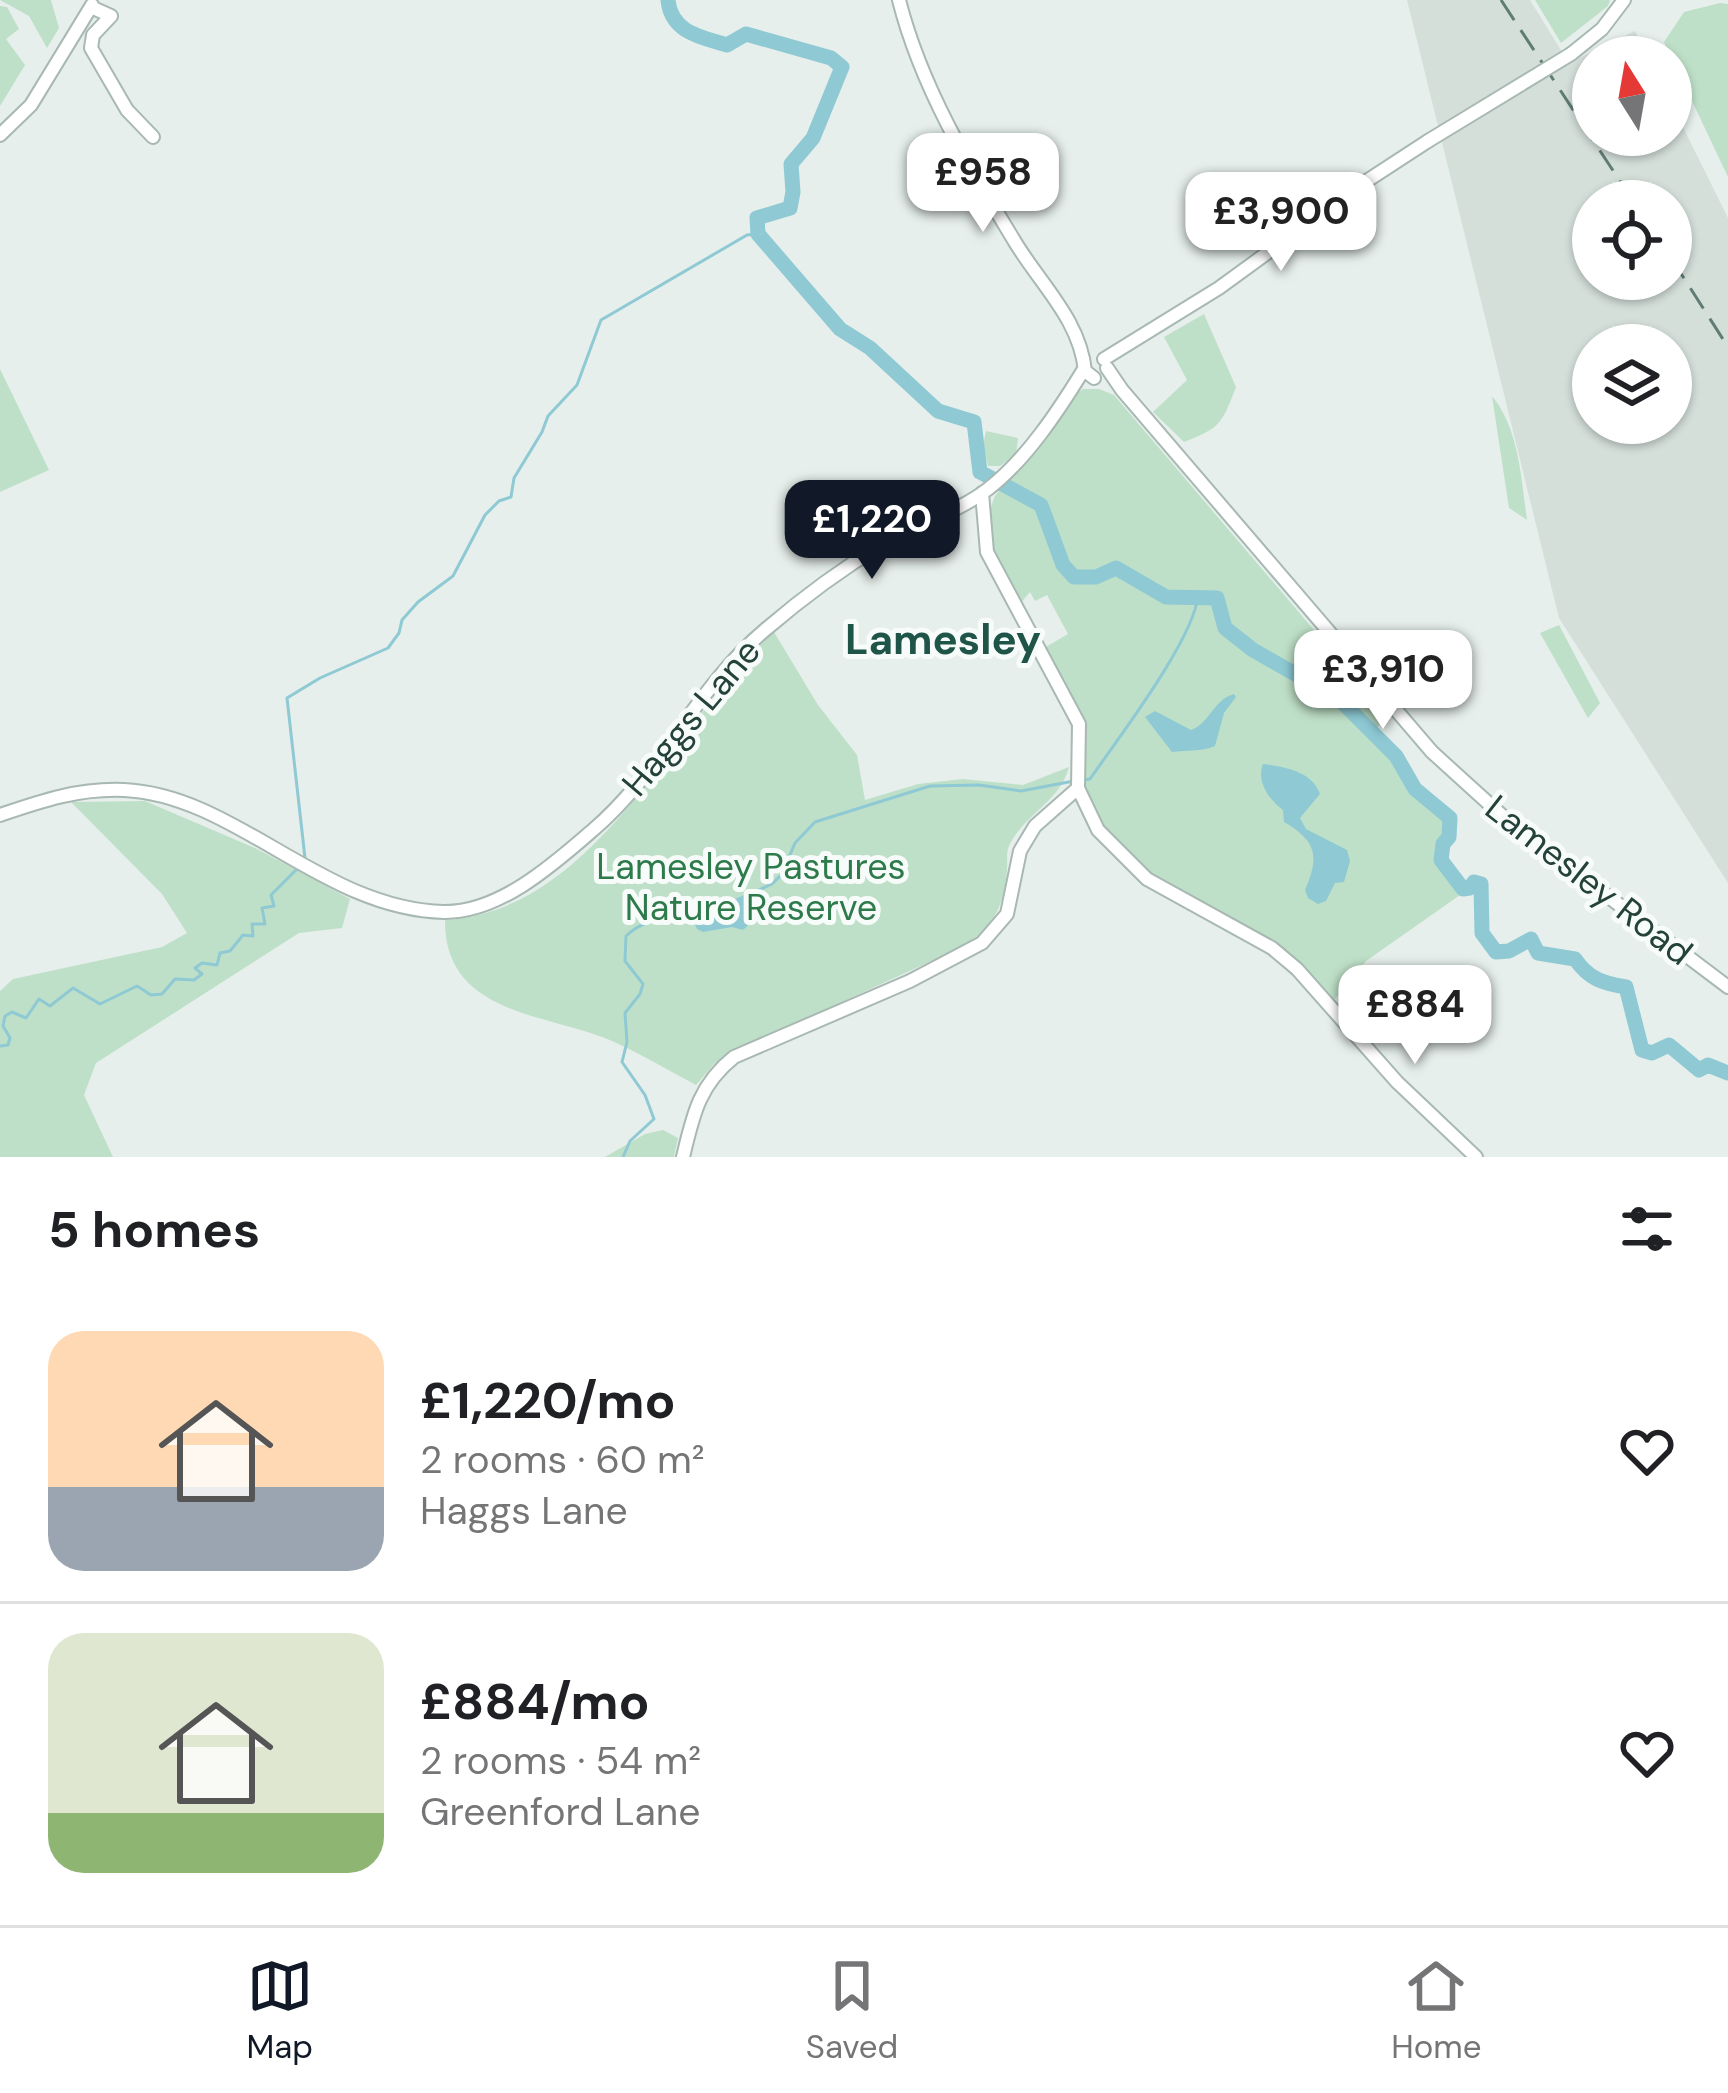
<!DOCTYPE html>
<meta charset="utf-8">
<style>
body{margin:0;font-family:"DM Sans",sans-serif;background:#f6f6f6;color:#202124;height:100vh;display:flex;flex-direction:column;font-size:45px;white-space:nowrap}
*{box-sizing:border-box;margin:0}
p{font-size:39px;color:#757577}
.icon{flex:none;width:66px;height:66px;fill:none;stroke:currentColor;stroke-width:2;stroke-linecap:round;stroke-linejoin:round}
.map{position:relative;height:1157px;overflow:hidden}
.details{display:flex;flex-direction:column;background:#fff;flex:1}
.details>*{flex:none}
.needle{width:78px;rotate:349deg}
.tools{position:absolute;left:1572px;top:36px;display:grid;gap:24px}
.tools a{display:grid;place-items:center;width:120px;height:120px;border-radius:50%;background:#fff;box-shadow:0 3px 9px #0004;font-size:60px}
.price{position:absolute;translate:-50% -102px;padding:0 27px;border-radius:24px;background:#fff;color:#222;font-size:39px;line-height:78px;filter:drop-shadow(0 3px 6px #0008)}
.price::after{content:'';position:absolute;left:50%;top:72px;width:36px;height:27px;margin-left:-18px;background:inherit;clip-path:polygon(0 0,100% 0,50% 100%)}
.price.selected{background:#111827;color:#fff}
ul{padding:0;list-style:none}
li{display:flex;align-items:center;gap:36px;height:300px;padding:0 48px}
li+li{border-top:3px solid #e0e0e0}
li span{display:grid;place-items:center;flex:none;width:336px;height:240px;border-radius:36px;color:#555}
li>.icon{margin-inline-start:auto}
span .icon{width:144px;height:144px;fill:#fffc;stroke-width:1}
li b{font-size:51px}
h2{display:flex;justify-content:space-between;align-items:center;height:144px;padding:0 48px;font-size:51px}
.menu{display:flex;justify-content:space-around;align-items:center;height:168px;border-top:3px solid #e0e0e0;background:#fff;font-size:33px;color:#757577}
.menu a{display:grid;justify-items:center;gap:6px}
.menu .selected{color:#111827}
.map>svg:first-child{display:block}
.built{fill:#d4dfda;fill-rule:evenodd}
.green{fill:#bfe0c8}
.water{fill:#8ec9d4}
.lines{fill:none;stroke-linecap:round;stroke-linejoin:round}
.stream{stroke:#8ec9d4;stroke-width:3}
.river{stroke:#8ec9d4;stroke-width:15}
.minor-casing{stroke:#a8b8b2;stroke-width:16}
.minor{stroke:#fff;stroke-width:12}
.rail{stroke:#5f7d75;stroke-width:3;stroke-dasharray:24 12;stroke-linecap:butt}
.minor-bridge-casing{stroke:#a8b8b2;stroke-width:16;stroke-linecap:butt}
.minor-bridge{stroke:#fff;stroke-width:12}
.labels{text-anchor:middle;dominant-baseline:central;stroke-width:10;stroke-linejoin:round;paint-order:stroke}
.street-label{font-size:36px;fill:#24423a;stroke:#f7fbf9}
.park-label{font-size:36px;fill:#2d7a4b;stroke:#f7fbf9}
.quarter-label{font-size:42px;font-weight:bold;fill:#1f5548;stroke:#f7fbf9}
</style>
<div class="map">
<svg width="1728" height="1157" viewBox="0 0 1728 1157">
<rect width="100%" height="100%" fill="#e6efeb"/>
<path class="built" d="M1407,0H1530L1569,63L1635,31L1648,57H1593V135H1671V103L1728,218V883L1559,618ZM1593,201H1671V279H1593ZM1593,345H1671V423H1593Z"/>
<path class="green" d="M0,0H51L59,28L47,48L29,16Z
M1535,0H1610L1608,6L1561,43Z
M1720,3L1728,4V177L1664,42L1684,12Z
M0,6L7,7L19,29L6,39L25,65L0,106Z
M1204,314L1236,387C1222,423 1221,428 1184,442L1153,412L1187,380L1164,337Z
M0,369L49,470L0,492Z
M1083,389H1099L1114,395L1388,717L1372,732C1401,761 1416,796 1450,818C1448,851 1431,853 1456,885L1470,888L1366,961L1330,1005L1297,970L1127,862L1080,797C1090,713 1083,719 1044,648L1068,634L1047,595L1035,601L1030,592L1019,605C1001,570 978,536 995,496L1072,396Z
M1492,396C1519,429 1521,477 1527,520L1509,508Z
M986,431L1018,438L1016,454L1000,466H988L983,446Z
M1559,625L1600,703L1588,718L1540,633Z
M774,632L818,705L857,755L865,800L918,784L963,779L1023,785L1069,767C1060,801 1027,813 1011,842C1005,852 1008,859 1007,870C1005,906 991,931 960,948L732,1052L715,1063L696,1085C668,1070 641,1054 612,1041C548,1013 444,1016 445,920C597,911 673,722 774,632Z
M145,801L257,849L350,899L342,928L299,933L96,1063L84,1095L113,1157H0V991L13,979L162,947L187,933L162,894L71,802Z
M663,1130L678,1138L674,1157H605L645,1134Z"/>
<path class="water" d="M1234,694L1236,697L1224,713L1215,746C1201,752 1186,750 1172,752L1145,717L1155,711L1191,730C1210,723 1214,699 1234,694Z
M1263,764C1285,767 1312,771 1320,794L1300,818L1306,829L1347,850L1350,861L1344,882L1335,883L1326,901L1318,904L1308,898L1305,890C1319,857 1318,842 1284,822L1283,810C1269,800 1256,781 1263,764Z
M747,897C758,907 754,922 743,930L732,927L703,932L697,929L691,915Z"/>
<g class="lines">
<path class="stream" d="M1084,780L1090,779C1117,740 1195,638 1198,595
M305,858L287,698L320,678L388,648L399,633L402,620L418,602L453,576L485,515L499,501L511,497L514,478L542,432L548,416L577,385L601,320L747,235L758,234
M723,906L772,884L782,874L795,843L815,822L930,786L979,785L1021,791L1074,781
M0,1046L8,1045L10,1038L3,1026L5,1016L12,1012L26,1018L39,999L50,1006L73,988L100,1004L137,986L151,995L162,994L175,979L194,980L202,974L195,968L202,963L217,965L220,953L230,951L243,935L253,936L252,924H265L262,908L274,906L271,895L300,866
M623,1157L630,1141L654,1119L645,1095L622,1062L627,1042L625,1013L640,994L643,984L625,961L626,936C650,913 679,919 708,909"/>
<path class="river" d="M668,0C671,32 700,37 727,45L746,34L831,58L842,67L813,138L791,164L793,192L790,208L757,218L758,234L840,329L870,348L938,411L974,422L980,472L1041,505L1063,565L1074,577H1096L1116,568L1166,597L1217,598L1225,628L1253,650L1339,699L1396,756L1415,789L1450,818L1449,837L1443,844L1441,860L1463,889L1470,888L1474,882L1481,884L1482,933L1496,952L1509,951L1531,939L1538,953L1575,959C1589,979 1602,983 1626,987L1642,1050L1652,1053L1669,1045L1699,1070L1708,1065L1728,1073"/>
<g class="minor-casing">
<path id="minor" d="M899,0C921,87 969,166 1015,242C1041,285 1080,320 1085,371L1094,378
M91,7L111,16L93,35L91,48L127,110L153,137
M1571,54L1602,29L1624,0
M0,135L31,105L92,5
M1104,359L1219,288L1362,184L1428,141
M1107,368L1122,390L1432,752L1508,821L1728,987
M982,493L987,552L1079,724L1078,788L1098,830L1147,879L1272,948L1297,969L1397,1082L1476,1157
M0,815C41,801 79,788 124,790C236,795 322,909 444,912C499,913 554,864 593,830C660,773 697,687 765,630C800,600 843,568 883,544C916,524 957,513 988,489C1026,460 1059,410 1084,369
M683,1157C693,1115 699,1085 734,1057L910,981L982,943L1007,914L1020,851L1035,826L1078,788"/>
</g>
<use href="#minor" class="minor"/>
<path class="rail" d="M1501,0L1633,201
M1671,258L1728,347"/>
<g class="minor-bridge-casing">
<path id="minor-bridge" d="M1428,141L1571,54"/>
</g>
<use href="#minor-bridge" class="minor-bridge"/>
</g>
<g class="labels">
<g class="street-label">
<text transform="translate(691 717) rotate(-50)">Haggs Lane</text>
<text transform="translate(1589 880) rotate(38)">Lamesley Road</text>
</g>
<g class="park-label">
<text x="751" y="866">Lamesley Pastures<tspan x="751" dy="41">Nature Reserve</tspan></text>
</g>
<g class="quarter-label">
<text x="943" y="639">Lamesley</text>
</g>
</g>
</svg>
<div class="tools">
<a><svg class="needle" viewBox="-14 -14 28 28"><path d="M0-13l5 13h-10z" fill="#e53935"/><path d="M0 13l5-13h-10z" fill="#757577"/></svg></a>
<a><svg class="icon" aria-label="locate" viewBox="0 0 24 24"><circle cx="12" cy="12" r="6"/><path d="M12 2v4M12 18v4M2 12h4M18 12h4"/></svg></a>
<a><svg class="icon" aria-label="layers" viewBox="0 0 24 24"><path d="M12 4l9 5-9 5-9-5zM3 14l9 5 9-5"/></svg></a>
</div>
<b class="price" style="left:983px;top:235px">£958</b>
<b class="price" style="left:1281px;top:274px">£3,900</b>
<b class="price selected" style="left:872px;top:582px">£1,220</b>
<b class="price" style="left:1383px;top:732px">£3,910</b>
<b class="price" style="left:1415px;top:1067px">£884</b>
</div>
<section class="details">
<h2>5 homes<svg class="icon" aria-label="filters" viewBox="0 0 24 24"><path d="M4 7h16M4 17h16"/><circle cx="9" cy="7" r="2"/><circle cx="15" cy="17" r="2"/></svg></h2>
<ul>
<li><span style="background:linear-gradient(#ffd9b3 65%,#9aa5b1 0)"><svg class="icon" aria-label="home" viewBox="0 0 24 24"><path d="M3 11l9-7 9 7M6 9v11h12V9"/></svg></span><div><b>£1,220/mo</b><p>2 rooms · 60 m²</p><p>Haggs Lane</p></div><svg class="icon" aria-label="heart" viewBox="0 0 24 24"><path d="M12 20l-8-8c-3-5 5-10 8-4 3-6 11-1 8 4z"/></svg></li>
<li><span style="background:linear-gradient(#dfe7d0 75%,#8fb573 0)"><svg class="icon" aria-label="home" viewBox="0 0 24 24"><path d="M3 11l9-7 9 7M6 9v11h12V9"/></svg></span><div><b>£884/mo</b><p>2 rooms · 54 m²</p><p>Greenford Lane</p></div><svg class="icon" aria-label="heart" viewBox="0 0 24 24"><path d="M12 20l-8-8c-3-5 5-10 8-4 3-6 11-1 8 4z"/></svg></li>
</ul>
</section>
<nav class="menu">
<a class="selected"><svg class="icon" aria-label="map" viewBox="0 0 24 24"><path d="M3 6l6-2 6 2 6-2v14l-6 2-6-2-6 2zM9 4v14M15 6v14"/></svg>Map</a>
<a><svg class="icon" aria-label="saved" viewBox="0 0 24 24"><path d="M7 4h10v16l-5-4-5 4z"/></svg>Saved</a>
<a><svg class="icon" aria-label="home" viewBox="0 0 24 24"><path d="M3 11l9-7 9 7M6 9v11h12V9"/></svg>Home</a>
</nav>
